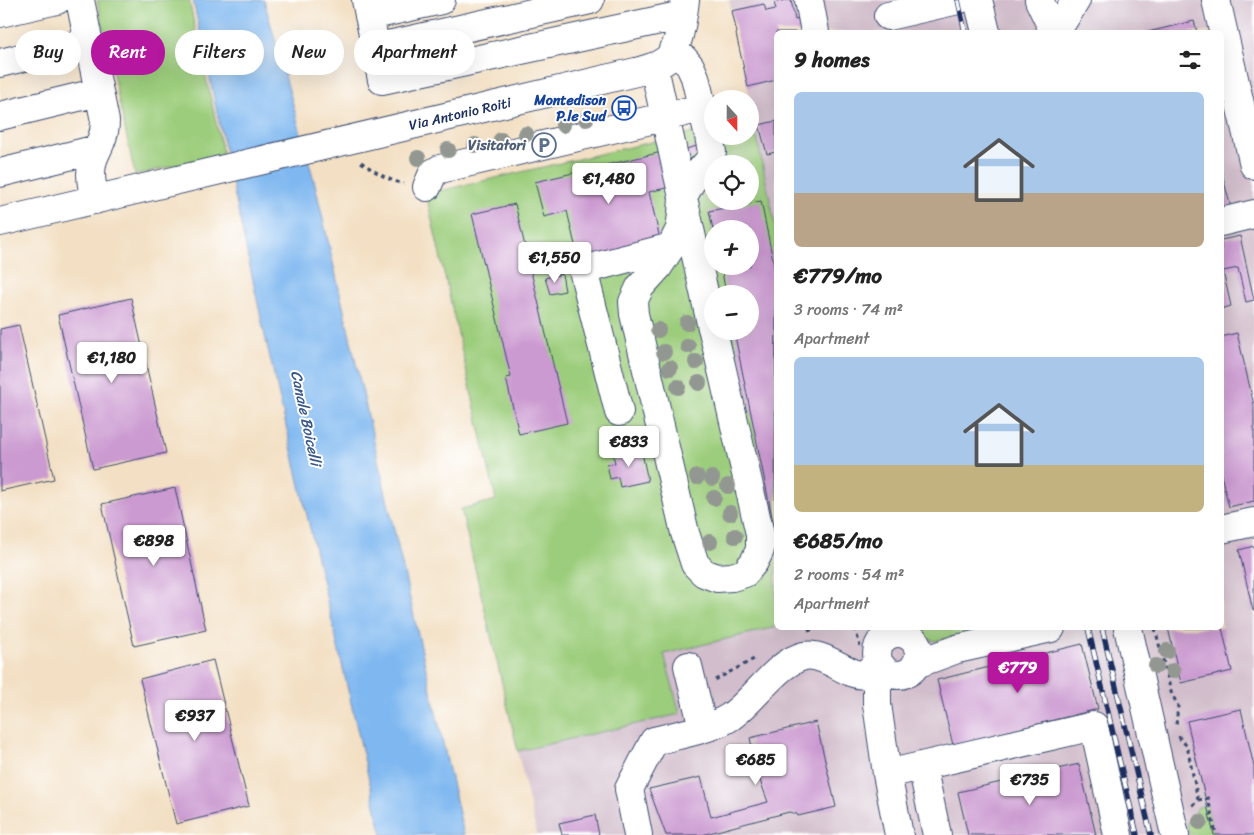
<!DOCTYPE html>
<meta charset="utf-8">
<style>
body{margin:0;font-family:Sriracha,sans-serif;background:#f6f6f6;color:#222;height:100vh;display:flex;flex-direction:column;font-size:19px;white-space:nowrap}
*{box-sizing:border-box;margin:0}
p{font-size:16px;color:#767676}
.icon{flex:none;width:28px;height:28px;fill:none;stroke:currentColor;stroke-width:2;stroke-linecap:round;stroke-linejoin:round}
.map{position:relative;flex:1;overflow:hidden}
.details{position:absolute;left:774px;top:30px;width:450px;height:600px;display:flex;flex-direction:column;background:#fff;border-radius:8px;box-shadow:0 5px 20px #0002}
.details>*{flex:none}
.top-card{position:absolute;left:15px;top:30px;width:475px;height:45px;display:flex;gap:10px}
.needle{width:32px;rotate:159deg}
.controls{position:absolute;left:704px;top:90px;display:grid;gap:10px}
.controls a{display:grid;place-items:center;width:55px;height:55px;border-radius:50%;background:#fff;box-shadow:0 5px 20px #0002;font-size:25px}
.price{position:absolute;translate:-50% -42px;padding:0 11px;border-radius:5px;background:#fff;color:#222;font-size:16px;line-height:32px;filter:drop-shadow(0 1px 2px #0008)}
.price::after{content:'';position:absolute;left:50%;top:30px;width:15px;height:11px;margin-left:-8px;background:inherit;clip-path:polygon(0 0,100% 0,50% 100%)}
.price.current{background:#b5179e;color:#fff}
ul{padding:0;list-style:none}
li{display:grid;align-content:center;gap:10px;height:265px;padding:0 20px}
li span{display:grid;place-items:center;height:155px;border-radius:8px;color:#555}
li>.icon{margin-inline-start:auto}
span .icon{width:90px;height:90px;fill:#fffc;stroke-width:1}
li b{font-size:21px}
h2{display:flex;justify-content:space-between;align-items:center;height:60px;padding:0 20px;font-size:21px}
.chip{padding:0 18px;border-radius:22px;background:#fff;box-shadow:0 5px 20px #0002;font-size:18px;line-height:45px}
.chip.current{background:#b5179e;color:#fff}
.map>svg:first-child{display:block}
.industrial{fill:#d1bdcb;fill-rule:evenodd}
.green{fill:#9ccd7c;stroke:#5c7e6d;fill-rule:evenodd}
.water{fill:#7fb8f0;stroke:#4d74a7}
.building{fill:#cb9ad0}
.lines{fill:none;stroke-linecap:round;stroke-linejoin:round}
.minor-casing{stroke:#3b4a6d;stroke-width:30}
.path{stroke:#3b4a6d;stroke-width:3;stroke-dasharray:4 4;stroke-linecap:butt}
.minor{stroke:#fff;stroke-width:28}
.rail-casing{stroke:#1b2f5e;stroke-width:5.5}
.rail{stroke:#fff;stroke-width:4;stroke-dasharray:11;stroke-linecap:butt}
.tree{fill:#929891}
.labels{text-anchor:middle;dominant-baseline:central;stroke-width:4;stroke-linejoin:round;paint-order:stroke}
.transit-label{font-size:14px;font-weight:bold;fill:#164399;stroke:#fff;text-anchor:end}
.street-label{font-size:14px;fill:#1b2f5e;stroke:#fff}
.service-label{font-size:14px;font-weight:bold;fill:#4e5e75;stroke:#fff;text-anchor:end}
.water-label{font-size:15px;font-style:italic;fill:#39588a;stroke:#fff}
</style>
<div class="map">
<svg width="1254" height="835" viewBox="0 0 1254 835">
<rect width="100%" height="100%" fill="#fff"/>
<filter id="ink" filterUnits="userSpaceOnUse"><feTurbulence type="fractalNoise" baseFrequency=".02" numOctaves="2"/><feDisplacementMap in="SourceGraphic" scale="10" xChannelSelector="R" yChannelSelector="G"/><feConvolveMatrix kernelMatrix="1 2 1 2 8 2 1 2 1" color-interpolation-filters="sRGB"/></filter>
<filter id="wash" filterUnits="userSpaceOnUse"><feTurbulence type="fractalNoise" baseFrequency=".0096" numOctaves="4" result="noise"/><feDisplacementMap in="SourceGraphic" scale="20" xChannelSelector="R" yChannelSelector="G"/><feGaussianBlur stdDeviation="1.12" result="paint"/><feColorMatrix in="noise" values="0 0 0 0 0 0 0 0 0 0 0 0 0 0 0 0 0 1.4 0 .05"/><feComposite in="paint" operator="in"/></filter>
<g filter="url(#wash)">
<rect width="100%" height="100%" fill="#f3e0c4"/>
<path class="industrial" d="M729,0H1254V835H537L461,509L496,500L426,194L712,136H750V119L753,118L750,99ZM776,32H1221V628H776ZM712,164H750V201H712ZM712,229H750V266H712ZM712,294H750V331H712Z"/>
<path class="green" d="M97,0H189L223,154L135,175Z
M750,119H753L776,229V627L664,654L680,714L518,751L461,509L496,500L426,194L712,128V136H750ZM712,164H750V201H712ZM712,229H750V266H712ZM712,294H750V331H712Z
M913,628H997L935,641L923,637Z
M1207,805L1214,835H1189L1186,822L1193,817L1198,807Z"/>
<path class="water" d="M193,0H264L315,184L464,835H382L264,332Z"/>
<g id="blocks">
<path class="building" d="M785,0H791L795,20L798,19L801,32H776V80L748,87L736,34L737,33L732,11L764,4L766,11L776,9L774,3Z
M1194,21L1197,32H1148Z
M776,121V152L767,154L759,125Z
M702,145L705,155L684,160L681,150Z
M666,151L674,186L649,192L661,243L579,262L567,211L544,217L535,182Z
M1221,170L1231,208L1221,210Z
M761,201L776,275L775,531L734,331H750V294H726L721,266H750V229H713L709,211Z
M515,204L567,423L519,434L506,378L511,377L472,214Z
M1240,236L1254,300L1246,302L1238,268L1223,271L1231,306L1221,309V240Z
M562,274L565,291L550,294L545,278Z
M131,298L166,453L93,469L58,315Z
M19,325L54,479L0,491V329Z
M1237,333L1254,405V501L1229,507L1221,475V337Z
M641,448L648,481L620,487L618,477L610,479L607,464L615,463L613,455Z
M175,488L206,630L134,646L102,504Z
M1254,546V611H1253L1239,550Z
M1168,628H1222L1232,671L1181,683Z
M1082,644L1098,709L953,745L937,680Z
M213,660L249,806L176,824L140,679Z
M1241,709L1254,767V835H1214L1187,721Z
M816,722L836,807L798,816L797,814L789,812L702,835H666L649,789L701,777L711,817L768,802L748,748L752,747L750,738Z
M1079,764L1096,835H968L958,792Z
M595,815L599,835H562L559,823Z"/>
</g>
</g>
<g filter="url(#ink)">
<use href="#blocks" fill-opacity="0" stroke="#3b4a6d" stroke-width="1"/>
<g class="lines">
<g class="minor-casing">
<path id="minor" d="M80,0L105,121C105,128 104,134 101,141C99,147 95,153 93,160C89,173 92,187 95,200
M366,0L382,80L683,15
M809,0L815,32
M978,0L986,32
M1039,0L1054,32
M1216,0L1254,165
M0,13L57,0
M369,16L441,0
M888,16L958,0
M1056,32L1076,0
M375,48L590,0
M672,52L684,59L690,66L695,77L709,136L712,152L711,158L707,163L691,182L683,197L682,214L680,229L671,247L658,267L640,287L633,302L634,314L685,533L695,564L704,573L717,578L732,577L745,573L754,562L760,550V534L713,331
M0,63L88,42
M654,67L712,328
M0,116L99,92
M0,173L97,149
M427,187L433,173L440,169L702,108
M0,222L636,72C646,69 657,67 666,60C679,51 683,16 685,0
M1221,222L1254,214
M619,412L583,270L671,247
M1221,529L1254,522
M1128,628L1175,835
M877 654a21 21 0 1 1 42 0a21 21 0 1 1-42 0Z
M916,664L957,649L1051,628
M688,666L703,728
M882,667L877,689V704L887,774L899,835
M922,766L937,835
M887,774L1094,726L1118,835
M638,835L629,789L654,741C676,735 712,729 730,717C754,701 777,662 804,656C825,651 851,679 864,674C870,672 874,665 878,661"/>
</g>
<path class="path" d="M361,162C375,172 388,180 404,184
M855,628L860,646
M1155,628L1171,692L1178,706L1176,725
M808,631L817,628
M715,680L754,659
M1179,736L1180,739L1187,746L1198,800L1192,806
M1198,800L1208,798L1216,835"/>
<use href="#minor" class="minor"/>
<g class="rail-casing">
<path id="rail" d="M958,0L965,32
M1088,628L1137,835
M1102,628L1151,835"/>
</g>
<use href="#rail" class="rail"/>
</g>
<g class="tree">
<circle cx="586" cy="119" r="8"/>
<circle cx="563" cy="125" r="8"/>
<circle cx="526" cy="134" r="8"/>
<circle cx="501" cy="140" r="8"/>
<circle cx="475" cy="145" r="8"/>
<circle cx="448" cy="150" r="8"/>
<circle cx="418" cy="158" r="8"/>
<circle cx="687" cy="323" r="8"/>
<circle cx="658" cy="330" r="8"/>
<circle cx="688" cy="346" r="8"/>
<circle cx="664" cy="352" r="8"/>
<circle cx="696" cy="362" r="8"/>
<circle cx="670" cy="368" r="8"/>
<circle cx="699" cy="383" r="8"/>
<circle cx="678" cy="387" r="8"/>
<circle cx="697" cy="477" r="8"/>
<circle cx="712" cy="478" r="8"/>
<circle cx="728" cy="486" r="8"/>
<circle cx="714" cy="498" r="8"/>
<circle cx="730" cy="513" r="8"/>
<circle cx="735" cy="536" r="8"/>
<circle cx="710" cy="542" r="8"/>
<circle cx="1167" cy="651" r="8"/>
<circle cx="1156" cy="666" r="8"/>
<circle cx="1173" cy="671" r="8"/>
<circle cx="1200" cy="822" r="8"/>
</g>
</g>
<defs>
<g id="bus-ring" transform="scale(1.25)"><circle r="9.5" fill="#fff" stroke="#1a4fb4" stroke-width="1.5"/><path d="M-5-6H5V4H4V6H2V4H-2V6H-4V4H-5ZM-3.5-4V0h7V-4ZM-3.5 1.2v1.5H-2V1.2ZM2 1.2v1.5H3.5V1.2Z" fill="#1a4fb4"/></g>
<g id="parking-ring" transform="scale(1.25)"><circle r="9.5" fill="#fff" stroke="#5c6f8a" stroke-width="1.5"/><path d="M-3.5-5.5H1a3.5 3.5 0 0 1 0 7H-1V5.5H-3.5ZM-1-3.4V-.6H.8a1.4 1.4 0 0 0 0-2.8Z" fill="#5c6f8a"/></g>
</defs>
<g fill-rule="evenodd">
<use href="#bus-ring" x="624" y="108"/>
<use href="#parking-ring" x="544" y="145"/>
</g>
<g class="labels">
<g class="transit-label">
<text x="606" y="100">Montedison<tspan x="606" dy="16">P.le Sud</tspan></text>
</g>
<g class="street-label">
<text transform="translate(460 114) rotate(-13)">Via Antonio Roiti</text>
</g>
<g class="service-label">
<text x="526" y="145">Visitatori</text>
</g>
<g class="water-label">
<text transform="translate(306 418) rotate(78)">Canale Boicelli</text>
</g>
</g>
</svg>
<div class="controls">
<a><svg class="needle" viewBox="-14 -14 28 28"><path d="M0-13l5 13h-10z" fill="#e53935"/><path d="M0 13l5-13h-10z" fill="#767676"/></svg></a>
<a><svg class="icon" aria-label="locate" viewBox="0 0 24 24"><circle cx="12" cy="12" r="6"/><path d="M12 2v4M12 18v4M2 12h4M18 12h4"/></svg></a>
<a>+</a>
<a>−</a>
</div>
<b class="price" style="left:609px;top:205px">€1,480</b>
<b class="price" style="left:555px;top:284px">€1,550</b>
<b class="price" style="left:112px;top:384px">€1,180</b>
<b class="price" style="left:629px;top:468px">€833</b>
<b class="price" style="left:154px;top:567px">€898</b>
<b class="price current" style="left:1018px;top:694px">€779</b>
<b class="price" style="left:195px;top:742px">€937</b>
<b class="price" style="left:756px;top:786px">€685</b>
<b class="price" style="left:1030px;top:806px">€735</b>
<div class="top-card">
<a class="chip">Buy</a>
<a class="chip current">Rent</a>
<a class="chip">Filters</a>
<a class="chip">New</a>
<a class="chip">Apartment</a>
</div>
<section class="details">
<h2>9 homes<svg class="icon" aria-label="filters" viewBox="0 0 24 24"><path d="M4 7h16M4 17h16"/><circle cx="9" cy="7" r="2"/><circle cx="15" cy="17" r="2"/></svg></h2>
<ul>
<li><span style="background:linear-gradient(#a9c7e8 65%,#b9a48a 0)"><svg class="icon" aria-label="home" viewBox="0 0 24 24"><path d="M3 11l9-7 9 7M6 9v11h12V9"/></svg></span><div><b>€779/mo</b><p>3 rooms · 74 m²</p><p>Apartment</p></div></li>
<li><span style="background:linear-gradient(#a9c7e8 70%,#c2b280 0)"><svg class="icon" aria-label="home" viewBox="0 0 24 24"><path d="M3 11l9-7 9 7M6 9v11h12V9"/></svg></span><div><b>€685/mo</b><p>2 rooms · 54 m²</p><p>Apartment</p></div></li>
</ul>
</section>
</div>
